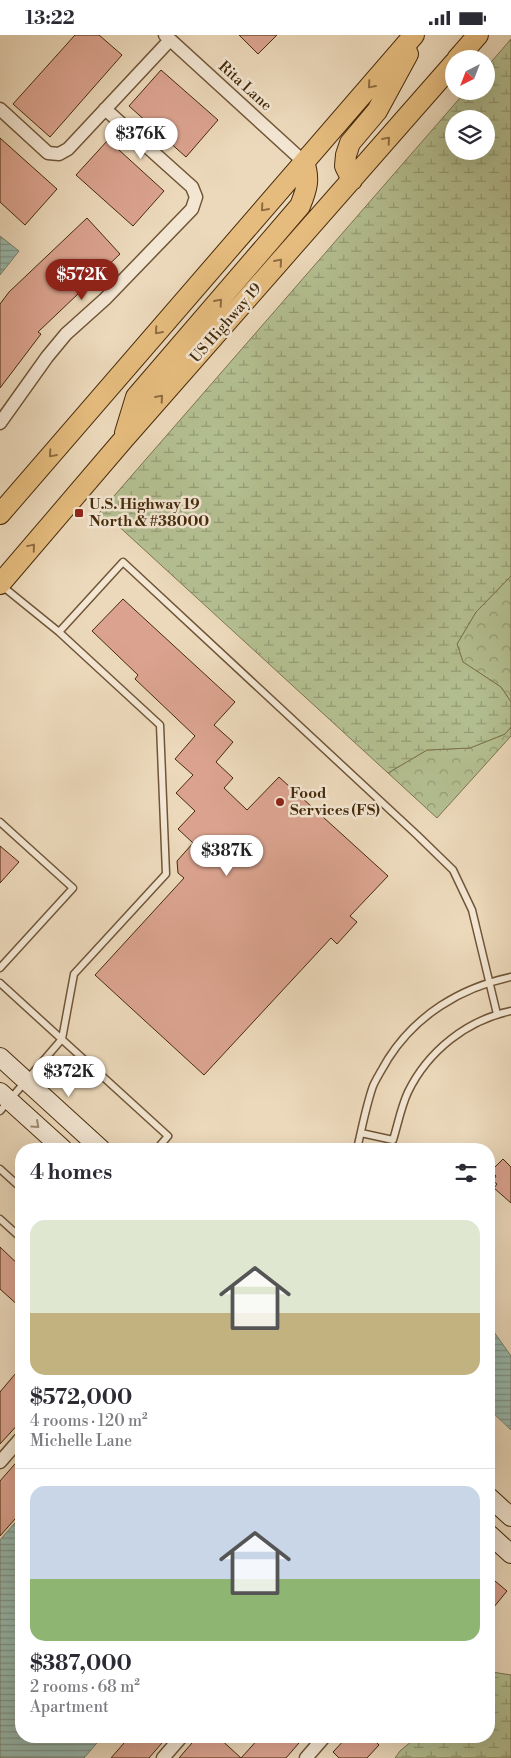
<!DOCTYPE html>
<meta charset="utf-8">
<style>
body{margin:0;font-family:"Libre Bodoni",serif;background:#f7f7f7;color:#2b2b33;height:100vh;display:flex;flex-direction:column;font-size:19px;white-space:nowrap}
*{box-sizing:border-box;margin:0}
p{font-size:16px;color:#7c7c81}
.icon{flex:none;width:28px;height:28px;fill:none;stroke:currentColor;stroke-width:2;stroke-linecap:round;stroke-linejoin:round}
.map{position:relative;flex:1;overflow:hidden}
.panel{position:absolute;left:15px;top:1108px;width:480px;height:600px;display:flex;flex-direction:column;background:#fff;border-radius:20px;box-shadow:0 5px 20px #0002}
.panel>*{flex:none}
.needle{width:32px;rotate:222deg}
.fabs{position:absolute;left:445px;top:15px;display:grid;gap:10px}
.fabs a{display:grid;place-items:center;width:50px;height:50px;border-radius:50%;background:#fff;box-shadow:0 5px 20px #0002;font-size:25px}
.price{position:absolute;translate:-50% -42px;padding:0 11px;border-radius:18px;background:#fff;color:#222;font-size:16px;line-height:32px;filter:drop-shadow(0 1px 2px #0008)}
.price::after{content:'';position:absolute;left:50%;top:30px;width:15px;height:11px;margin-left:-8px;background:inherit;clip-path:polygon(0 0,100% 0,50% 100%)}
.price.current{background:#8f2418;color:#fff}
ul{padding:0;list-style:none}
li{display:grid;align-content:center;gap:10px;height:265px;padding:0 15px}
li+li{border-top:1px solid #e1e1e2}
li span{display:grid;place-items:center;height:155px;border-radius:15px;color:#555}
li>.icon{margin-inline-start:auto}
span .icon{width:90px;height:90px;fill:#fffc;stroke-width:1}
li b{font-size:21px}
h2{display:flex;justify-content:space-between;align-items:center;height:60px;padding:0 15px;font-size:21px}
.status{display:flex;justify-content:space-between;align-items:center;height:35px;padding:0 25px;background:#fff;direction:ltr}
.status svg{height:14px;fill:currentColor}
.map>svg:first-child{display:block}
.forest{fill:url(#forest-crowns);stroke:#7d764e}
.wetland{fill:url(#wetland-marsh);stroke:#7d764e;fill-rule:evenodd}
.water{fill:url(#water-rules);stroke:#78816d}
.building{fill:#dba38f;stroke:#462b0b}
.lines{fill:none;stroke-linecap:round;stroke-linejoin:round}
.service-casing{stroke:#705637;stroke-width:9}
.minor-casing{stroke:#705637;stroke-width:15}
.secondary-casing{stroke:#462b0b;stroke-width:20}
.trunk-casing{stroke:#462b0b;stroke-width:22}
.service{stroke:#f3e6d3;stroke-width:6}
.minor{stroke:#f3e6d3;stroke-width:12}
.secondary{stroke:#f3e6d3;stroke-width:18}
.trunk{stroke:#e6bc7e;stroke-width:20}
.oneway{stroke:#8e6c3f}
.oneway2{stroke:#9c886f}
.poi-dot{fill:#8f2418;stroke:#f3e6d3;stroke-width:2}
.labels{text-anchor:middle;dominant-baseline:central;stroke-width:5;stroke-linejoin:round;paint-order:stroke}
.street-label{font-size:15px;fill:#462b0b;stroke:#f3e6d3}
.poi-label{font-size:15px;font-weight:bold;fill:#462b0b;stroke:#f3e6d3;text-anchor:start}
</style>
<div class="status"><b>13:22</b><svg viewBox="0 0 49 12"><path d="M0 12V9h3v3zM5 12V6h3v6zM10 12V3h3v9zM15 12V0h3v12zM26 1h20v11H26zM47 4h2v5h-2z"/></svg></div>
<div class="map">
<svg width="511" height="1723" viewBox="0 0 511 1723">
<defs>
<pattern id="forest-crowns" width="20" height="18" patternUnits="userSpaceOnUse" patternTransform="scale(1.25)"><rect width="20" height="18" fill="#b4c092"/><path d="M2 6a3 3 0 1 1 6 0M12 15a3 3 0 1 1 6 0" fill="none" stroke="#949c75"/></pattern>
<pattern id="wetland-marsh" width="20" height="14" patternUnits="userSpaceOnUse" patternTransform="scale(1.25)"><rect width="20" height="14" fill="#b4c092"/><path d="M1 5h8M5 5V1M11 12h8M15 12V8" fill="none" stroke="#949c75"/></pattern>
<pattern id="water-rules" width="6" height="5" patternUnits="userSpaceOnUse" patternTransform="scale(1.25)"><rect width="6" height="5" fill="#99baaf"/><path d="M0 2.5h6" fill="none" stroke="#7f978d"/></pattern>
</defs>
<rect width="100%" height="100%" fill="#ecd9bb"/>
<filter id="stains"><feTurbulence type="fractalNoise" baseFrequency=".004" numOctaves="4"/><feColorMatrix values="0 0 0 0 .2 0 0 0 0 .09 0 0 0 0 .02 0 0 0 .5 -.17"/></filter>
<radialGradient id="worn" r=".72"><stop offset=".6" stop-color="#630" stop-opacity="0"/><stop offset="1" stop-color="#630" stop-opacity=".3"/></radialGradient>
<path class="forest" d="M511,541V667L501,652L463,627L457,609L476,577Z
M511,692V701L437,783L388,738L427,715L470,713L505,699Z"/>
<path class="wetland" d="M511,4V541L476,577L457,609L463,627L501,652L511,667V692L505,699L470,713L427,715L388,738L114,487L105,488L102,492L94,484L466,56H486V33ZM454,84H486V116H454Z
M492,1637L511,1640V1723H395L400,1716L418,1701H489V1639Z"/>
<path class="water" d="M0,201L19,216L0,240Z
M489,1290L511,1321V1395L489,1374Z
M21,1481V1701H103L84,1723H0V1505Z"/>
<path class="building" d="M75,0H99L122,20L50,102L13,69Z
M239,0H277L258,19Z
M161,35L218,85L186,122L129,71Z
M0,103L57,154L25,190L0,167Z
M108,105L164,156L133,191L76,140Z
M87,183L120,219L38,297L41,299L0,353V269L9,257Z
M123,564L235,667L214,690L233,707L216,727L233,743L224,753L247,775L279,742L388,841L350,881L357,887L337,909L331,903L204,1040L95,940L184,843L178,838L177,826L193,808L178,794L195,776L176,758L193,740L175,724L195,701L135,644L138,640L92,596Z
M0,811L19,827L0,848Z
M503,1124L511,1132V1168L494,1153L497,1149L493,1146L496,1141L491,1136Z
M0,1212L21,1232V1273L0,1254Z
M21,1332V1386L0,1409V1357Z
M21,1422V1489L15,1484L0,1501V1446Z
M495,1546L507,1556L489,1578V1553Z
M116,1701H168L149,1723H111L124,1708Z
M198,1701H217L241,1723H179Z
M261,1701H305L286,1723H241Z
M348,1701H381L376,1707L379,1710L367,1723H339L333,1717Z"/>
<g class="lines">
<g class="service-casing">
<path id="service" d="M59,597L123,527L417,800L453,835L472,875L497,979
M0,787L73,853L0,933
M0,948L168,1101L157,1114
M0,1076L62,1004L74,939L166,839L160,690L59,597L1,550
M361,1098L393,1105C398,1089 401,1072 408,1057C428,1016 467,985 511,976
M357,1114C362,1093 366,1071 373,1051C377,1042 383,1033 388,1024C416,980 460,953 511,942
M0,1134L21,1153
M0,1184L21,1203"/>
</g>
<g class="minor-casing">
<path id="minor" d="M165,0L304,127
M0,74L48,118L59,119L68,114L170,5
M0,388L47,322L66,299L105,264L192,174L196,162L192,152L105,74
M0,1427L21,1403
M163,1723L182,1701
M306,1723L325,1701"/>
</g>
<g class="secondary-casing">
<path id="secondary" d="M0,1022L101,1114
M0,1057L63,1114
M489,1462L511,1482
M489,1499L511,1519"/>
</g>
<g class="trunk-casing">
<path id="trunk" d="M457,24L478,0
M352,145L345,131L346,120L350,108L377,76L408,19
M125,398L136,362L300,171C307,154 310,144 304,127
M0,479L414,0
M0,549L123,405L454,28"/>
</g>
<use href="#service" class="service"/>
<use href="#minor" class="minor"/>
<use href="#secondary" class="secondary"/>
<use href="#trunk" class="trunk"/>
</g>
<defs><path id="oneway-chevron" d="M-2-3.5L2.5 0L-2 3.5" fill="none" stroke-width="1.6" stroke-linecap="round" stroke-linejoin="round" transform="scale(1.25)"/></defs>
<g class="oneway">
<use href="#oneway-chevron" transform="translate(371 50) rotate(131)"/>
<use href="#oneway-chevron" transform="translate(387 105) rotate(-49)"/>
<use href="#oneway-chevron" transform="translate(264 173) rotate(131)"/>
<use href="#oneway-chevron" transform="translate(279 227) rotate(-49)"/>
<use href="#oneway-chevron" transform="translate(219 267) rotate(-49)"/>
<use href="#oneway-chevron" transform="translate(158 296) rotate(131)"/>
<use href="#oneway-chevron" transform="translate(160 363) rotate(-49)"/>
<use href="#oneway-chevron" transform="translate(52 419) rotate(131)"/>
<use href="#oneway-chevron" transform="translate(32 512) rotate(-50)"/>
</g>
<use class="oneway2" href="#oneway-chevron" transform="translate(36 1090) rotate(42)"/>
<g class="poi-dot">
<rect x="74" y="473" width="10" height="10" rx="2.5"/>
<circle cx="280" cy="767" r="5"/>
</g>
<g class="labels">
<g class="street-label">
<text transform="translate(245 51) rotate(42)">Rita Lane</text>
<text transform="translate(226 288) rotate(-49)">US Highway 19</text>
</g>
<g class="poi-label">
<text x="89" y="469">U.S. Highway 19<tspan x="89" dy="17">North &amp; #38000</tspan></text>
<text x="290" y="758">Food<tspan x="290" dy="17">Services (FS)</tspan></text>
</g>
</g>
<rect width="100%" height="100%" filter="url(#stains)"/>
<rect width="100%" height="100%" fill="url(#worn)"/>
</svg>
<div class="fabs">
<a><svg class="needle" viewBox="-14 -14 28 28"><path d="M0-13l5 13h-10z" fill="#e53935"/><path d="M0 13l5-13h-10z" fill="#7c7c81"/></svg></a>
<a><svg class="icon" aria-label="layers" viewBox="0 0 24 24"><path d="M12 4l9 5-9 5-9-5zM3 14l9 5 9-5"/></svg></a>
</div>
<b class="price" style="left:141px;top:125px">$376K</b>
<b class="price current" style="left:82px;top:266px">$572K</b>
<b class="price" style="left:227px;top:842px">$387K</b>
<b class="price" style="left:69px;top:1063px">$372K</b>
<section class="panel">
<h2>4 homes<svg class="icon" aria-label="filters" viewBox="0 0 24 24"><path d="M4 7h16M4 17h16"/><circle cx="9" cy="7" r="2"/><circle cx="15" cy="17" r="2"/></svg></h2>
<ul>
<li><span style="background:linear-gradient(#dfe7d0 60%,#c2b280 0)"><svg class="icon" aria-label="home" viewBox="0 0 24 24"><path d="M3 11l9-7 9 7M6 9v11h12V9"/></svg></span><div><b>$572,000</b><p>4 rooms · 120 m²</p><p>Michelle Lane</p></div></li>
<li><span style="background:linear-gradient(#c9d6e8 60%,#8fb573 0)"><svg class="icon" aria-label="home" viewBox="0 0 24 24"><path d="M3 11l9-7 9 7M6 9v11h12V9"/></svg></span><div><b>$387,000</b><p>2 rooms · 68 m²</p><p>Apartment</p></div></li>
</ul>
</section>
</div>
